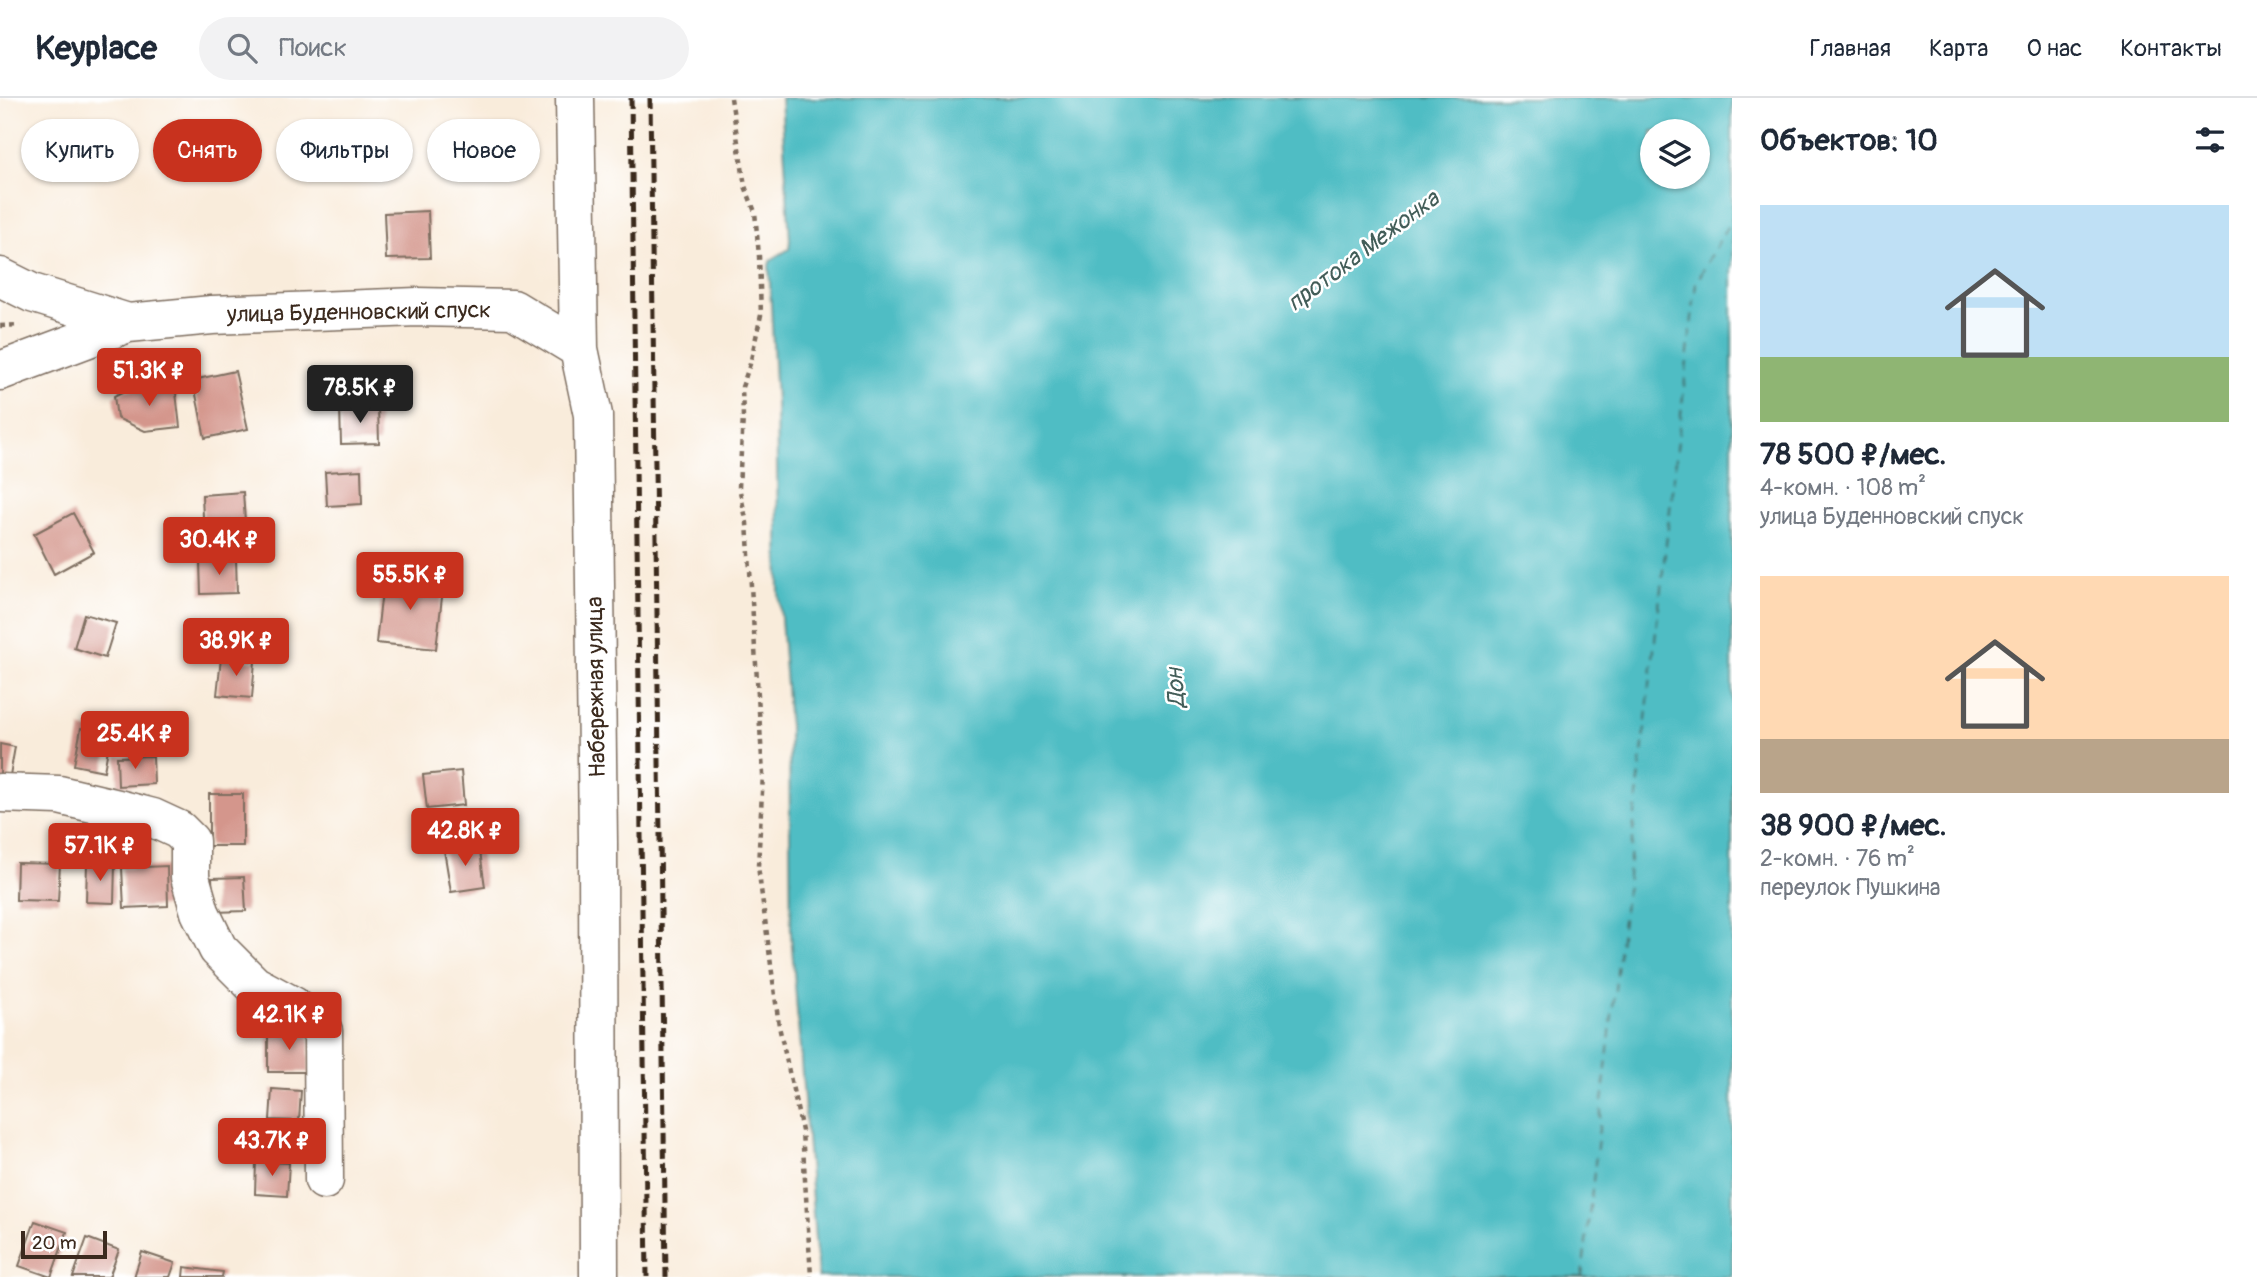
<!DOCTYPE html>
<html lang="ru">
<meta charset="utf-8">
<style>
body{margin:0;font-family:Pangolin,sans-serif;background:#f2f2f3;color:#1f2937;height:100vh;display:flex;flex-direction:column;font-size:26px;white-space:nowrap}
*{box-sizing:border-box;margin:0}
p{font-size:23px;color:#747a83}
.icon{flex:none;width:38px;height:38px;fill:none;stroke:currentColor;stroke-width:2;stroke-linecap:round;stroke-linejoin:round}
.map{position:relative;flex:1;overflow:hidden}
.sheet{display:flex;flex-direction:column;background:#fff;width:525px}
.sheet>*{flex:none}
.top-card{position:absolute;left:21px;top:21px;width:665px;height:63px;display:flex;gap:14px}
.fabs{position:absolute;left:1640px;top:21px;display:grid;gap:14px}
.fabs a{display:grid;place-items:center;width:70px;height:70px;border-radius:50%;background:#fff;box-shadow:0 2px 5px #0004;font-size:35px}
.scale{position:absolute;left:21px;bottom:18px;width:86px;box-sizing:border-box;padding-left:7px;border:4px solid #3b2a1e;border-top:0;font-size:19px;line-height:24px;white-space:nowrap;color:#3b2a1e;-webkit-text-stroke:5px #fff;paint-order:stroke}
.price{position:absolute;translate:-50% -60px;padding:0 16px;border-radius:7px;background:#c8321e;color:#fff;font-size:23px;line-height:46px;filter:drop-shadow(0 2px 4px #0008)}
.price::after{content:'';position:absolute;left:50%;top:42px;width:21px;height:16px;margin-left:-10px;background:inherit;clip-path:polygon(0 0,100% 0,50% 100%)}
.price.current{background:#222;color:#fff}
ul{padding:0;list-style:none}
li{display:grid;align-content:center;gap:14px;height:371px;padding:0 28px}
li span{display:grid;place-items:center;height:217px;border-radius:0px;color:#555}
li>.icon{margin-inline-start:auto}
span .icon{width:126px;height:126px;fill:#fffc;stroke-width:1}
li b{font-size:30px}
h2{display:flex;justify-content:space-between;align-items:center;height:84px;padding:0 28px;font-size:30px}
.tag{padding:0 24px;border-radius:32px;background:#fff;box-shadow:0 2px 5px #0004;font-size:24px;line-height:63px}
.tag.current{background:#c8321e;color:#fff}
header{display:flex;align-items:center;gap:42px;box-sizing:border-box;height:98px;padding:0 35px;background:#fff;border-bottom:2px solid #e0e1e3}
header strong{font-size:33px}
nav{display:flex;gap:38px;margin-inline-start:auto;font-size:24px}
.search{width:490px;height:63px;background:#f2f2f3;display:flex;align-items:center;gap:18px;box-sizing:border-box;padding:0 24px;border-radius:38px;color:#747a83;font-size:26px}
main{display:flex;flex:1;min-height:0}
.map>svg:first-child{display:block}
.water{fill:#4fbdc4;stroke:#457471;stroke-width:2;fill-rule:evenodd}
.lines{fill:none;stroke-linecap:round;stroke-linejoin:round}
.ferry{stroke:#425d58;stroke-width:2;stroke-dasharray:9 7;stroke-linecap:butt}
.building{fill:#d4968c}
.minor-casing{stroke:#7e6e60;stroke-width:41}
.path{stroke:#7e6e60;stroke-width:4.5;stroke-dasharray:5 5;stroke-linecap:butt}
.minor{stroke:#fff;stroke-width:38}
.rail{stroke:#3b2a1e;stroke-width:5;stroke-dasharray:10 5;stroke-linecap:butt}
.labels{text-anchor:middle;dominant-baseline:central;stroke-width:5;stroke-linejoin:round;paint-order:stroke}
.street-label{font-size:23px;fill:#3b2a1e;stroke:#fff}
.water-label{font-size:24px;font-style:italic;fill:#425d58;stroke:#fff}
</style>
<header>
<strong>Keyplace</strong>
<div class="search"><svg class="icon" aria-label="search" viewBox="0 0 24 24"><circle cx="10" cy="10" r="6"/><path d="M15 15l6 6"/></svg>Поиск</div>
<nav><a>Главная</a><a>Карта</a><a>О нас</a><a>Контакты</a></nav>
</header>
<main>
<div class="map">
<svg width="1732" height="1179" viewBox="0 0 1732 1179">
<rect width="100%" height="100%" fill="#fff"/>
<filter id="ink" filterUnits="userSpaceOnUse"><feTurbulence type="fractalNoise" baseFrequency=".0143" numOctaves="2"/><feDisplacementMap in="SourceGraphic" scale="14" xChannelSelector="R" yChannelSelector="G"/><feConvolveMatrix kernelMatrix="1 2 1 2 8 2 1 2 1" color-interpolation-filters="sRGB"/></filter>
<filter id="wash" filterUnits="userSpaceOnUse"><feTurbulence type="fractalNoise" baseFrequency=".00686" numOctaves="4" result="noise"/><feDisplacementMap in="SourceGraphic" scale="28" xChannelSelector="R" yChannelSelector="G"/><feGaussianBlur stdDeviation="1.57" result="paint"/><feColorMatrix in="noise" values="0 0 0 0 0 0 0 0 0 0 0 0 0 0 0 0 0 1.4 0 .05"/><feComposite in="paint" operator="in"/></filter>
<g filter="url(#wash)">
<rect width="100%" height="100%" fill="#f9ecdb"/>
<path class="water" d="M781,0H1732V1179H818L791,836L789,628L779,494L776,304L769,167L771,162L789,151L790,142ZM1652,33H1698V79H1652Z"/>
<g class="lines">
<path class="ferry" d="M1582,1179L1696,185L1732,120"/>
</g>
<g id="blocks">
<path class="building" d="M428,113L430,160L386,161L384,115Z
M235,273L248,331L205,340L193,282Z
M175,286L180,329L145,333L117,320L114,298L126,292Z
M378,307L379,345L341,346L340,309Z
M361,372L362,406L327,408L325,374Z
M243,394L246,438L204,441L202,397Z
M73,415L94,454L54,476L34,436Z
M236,461L237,495L201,496L200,463Z
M384,476L444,482L436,551L376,545Z
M84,516L116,525L105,560L74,550Z
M221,560L255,563L252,600L217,597Z
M81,630L111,635L104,673L74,667Z
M0,646L15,649L9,683L0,682Z
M153,658L154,686L118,688L117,659Z
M461,673L464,707L427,711L423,677Z
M209,696H243V748H209Z
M479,746L485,789L451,794L444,752Z
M17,765L60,766L58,803L16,802Z
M87,765L115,766L114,805L86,804Z
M167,768L168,808L124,810L122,770Z
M244,779L246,813L214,814L212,780Z
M268,934H309V974H268Z
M272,991L301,993L299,1023L270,1022Z
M256,1063L289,1065L287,1098L255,1096Z
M35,1123L67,1134L51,1179L19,1168Z
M87,1140L119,1152L109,1179H73Z
M142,1154L175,1165L170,1179H134Z
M184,1169L223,1174L222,1179H183Z"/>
</g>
</g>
<g filter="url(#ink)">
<use href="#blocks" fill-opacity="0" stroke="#7e6e60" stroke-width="2"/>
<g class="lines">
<g class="minor-casing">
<path id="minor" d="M575,0L579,251L593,317L598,744L599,1179
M0,179L32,195L128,225
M0,273L128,225L212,217L417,209L513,211L579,251
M0,695L59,697L118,711L153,720L179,732L190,743V779L200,814L218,851L254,887L293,908L323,933L324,1082"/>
</g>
<path class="path" d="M731,0L745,88L755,114L759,158L761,217L750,266L742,289L743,319L739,389L747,425L763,676L758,768L779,928L802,1033L811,1179
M0,228L20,227"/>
<use href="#minor" class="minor"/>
<path class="rail" d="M631,0L647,1179
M650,0L666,1179"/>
</g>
</g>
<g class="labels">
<g class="street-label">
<text transform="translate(359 214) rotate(-1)">улица Буденновский спуск</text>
<text transform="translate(596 589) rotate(-91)">Набережная улица</text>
</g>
<g class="water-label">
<text transform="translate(1363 153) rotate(-37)">протока Межонка</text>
<text transform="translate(1176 590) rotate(-93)">Дон</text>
</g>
</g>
</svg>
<div class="fabs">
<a><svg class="icon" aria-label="layers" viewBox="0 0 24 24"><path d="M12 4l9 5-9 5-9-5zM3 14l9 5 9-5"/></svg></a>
</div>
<div class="scale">20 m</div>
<b class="price" style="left:149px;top:310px">51.3K ₽</b>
<b class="price current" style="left:360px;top:327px">78.5K ₽</b>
<b class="price" style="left:219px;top:479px">30.4K ₽</b>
<b class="price" style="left:410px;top:514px">55.5K ₽</b>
<b class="price" style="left:236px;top:580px">38.9K ₽</b>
<b class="price" style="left:135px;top:673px">25.4K ₽</b>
<b class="price" style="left:465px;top:770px">42.8K ₽</b>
<b class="price" style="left:100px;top:785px">57.1K ₽</b>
<b class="price" style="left:289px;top:954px">42.1K ₽</b>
<b class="price" style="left:272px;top:1080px">43.7K ₽</b>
<div class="top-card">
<a class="tag">Купить</a>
<a class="tag current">Снять</a>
<a class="tag">Фильтры</a>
<a class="tag">Новое</a>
</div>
</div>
<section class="sheet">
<h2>Объектов: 10<svg class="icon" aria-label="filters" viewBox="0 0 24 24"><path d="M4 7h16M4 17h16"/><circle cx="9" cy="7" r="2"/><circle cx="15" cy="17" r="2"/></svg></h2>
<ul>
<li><span style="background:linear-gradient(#bfe0f5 70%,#8fb573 0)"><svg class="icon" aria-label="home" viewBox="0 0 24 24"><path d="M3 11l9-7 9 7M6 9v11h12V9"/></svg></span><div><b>78 500 ₽/мес.</b><p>4-комн. · 108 m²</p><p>улица Буденновский спуск</p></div></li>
<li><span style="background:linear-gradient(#ffd9b3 75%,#b9a48a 0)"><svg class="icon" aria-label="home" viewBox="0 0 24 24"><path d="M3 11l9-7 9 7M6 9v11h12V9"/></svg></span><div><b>38 900 ₽/мес.</b><p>2-комн. · 76 m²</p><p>переулок Пушкина</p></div></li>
</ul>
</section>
</main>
